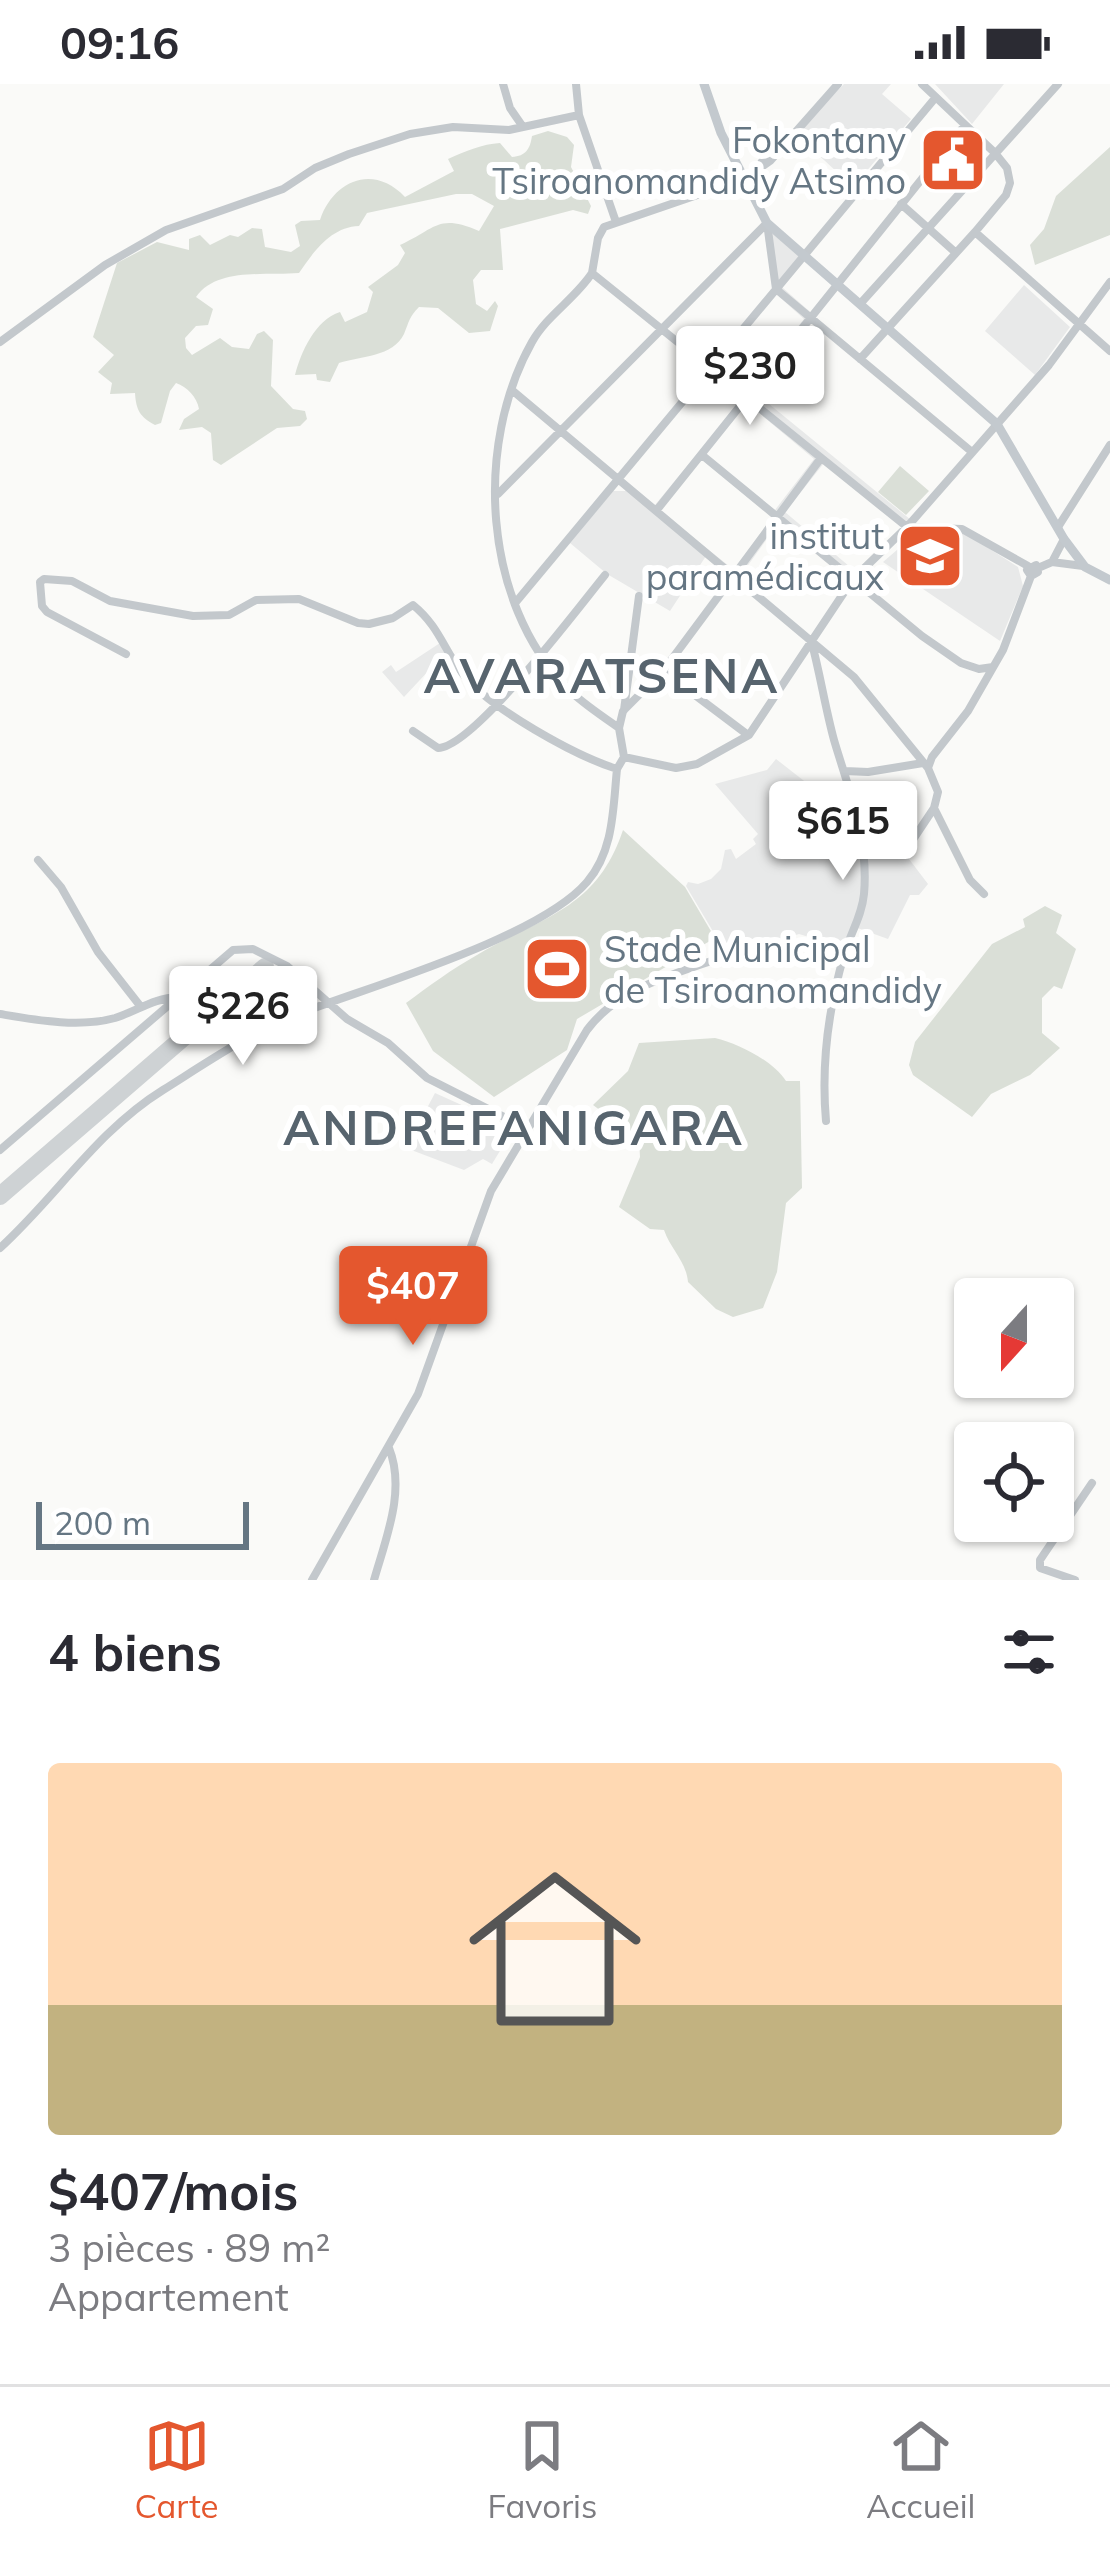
<!DOCTYPE html>
<html lang="fr">
<meta charset="utf-8">
<style>
body{margin:0;font-family:Mulish,sans-serif;background:#f2f2f3;color:#2b2b33;height:100vh;display:flex;flex-direction:column;font-size:45px;white-space:nowrap}
*{box-sizing:border-box;margin:0}
p{font-size:39px;color:#7c7c81}
.icon{flex:none;width:66px;height:66px;fill:none;stroke:currentColor;stroke-width:2;stroke-linecap:round;stroke-linejoin:round}
.map{position:relative;height:1496px;overflow:hidden}
.sheet{display:flex;flex-direction:column;background:#fff;flex:1}
.sheet>*{flex:none}
.needle{width:78px;rotate:201deg}
.fabs{position:absolute;left:954px;top:1194px;display:grid;gap:24px}
.fabs a{display:grid;place-items:center;width:120px;height:120px;border-radius:12px;background:#fff;box-shadow:0 3px 9px #0004;font-size:60px}
.scale{position:absolute;left:36px;bottom:30px;width:213px;box-sizing:border-box;padding-left:12px;border:6px solid #657683;border-top:0;font-size:33px;line-height:42px;white-space:nowrap;color:#657683;-webkit-text-stroke:9px #fff;paint-order:stroke}
.price{position:absolute;translate:-50% -102px;padding:0 27px;border-radius:12px;background:#fff;color:#222;font-size:39px;line-height:78px;filter:drop-shadow(0 3px 6px #0008)}
.price::after{content:'';position:absolute;left:50%;top:72px;width:36px;height:27px;margin-left:-18px;background:inherit;clip-path:polygon(0 0,100% 0,50% 100%)}
.price.active{background:#e4572e;color:#fff}
ul{padding:0;list-style:none}
li{display:grid;align-content:center;gap:24px;height:636px;padding:0 48px}
li+li{border-top:3px solid #e1e1e2}
li span{display:grid;place-items:center;height:372px;border-radius:12px;color:#555}
li>.icon{margin-inline-start:auto}
span .icon{width:216px;height:216px;fill:#fffc;stroke-width:1}
li b{font-size:51px}
h2{display:flex;justify-content:space-between;align-items:center;height:144px;padding:0 48px;font-size:51px}
.status{display:flex;justify-content:space-between;align-items:center;height:84px;padding:0 60px;background:#fff;direction:ltr}
.status svg{height:33px;fill:currentColor}
.tab-bar{display:flex;justify-content:space-around;align-items:center;height:168px;border-top:3px solid #e1e1e2;background:#fff;font-size:33px;color:#7c7c81}
.tab-bar a{display:grid;justify-items:center;gap:6px}
.tab-bar .active{color:#e4572e}
.map>svg:first-child{display:block}
.built{fill:#e8e9e9;fill-rule:evenodd}
.green{fill:#dadfd7}
.lines{fill:none;stroke-linecap:round;stroke-linejoin:round}
.taxiway{stroke:#ced2d4;stroke-width:18}
.street{stroke:#c3c8cc;stroke-width:8}
.secondary{stroke:#c3c9ce;stroke-width:9}
.labels{text-anchor:middle;dominant-baseline:central;stroke-width:12;stroke-linejoin:round;paint-order:stroke}
.poi-label{font-size:36px;fill:#657683;stroke:#fff;text-anchor:end}
.district-label{font-size:48px;font-weight:bold;letter-spacing:3px;fill:#57646e;stroke:#fff}
</style>
<div class="status"><b>09:16</b><svg viewBox="0 0 49 12"><path d="M0 12V9h3v3zM5 12V6h3v6zM10 12V3h3v9zM15 12V0h3v12zM26 1h20v11H26zM47 4h2v5h-2z"/></svg></div>
<div class="map">
<svg width="1110" height="1496" viewBox="0 0 1110 1496">
<rect width="100%" height="100%" fill="#fafaf8"/>
<path class="built" d="M844,0H891L882,10L911,35L853,103L796,50Z
M935,0H1004L972,40Z
M773,150L800,173L782,196L783,204L816,233L753,307L911,436L904,444L824,379L785,428L856,488L848,496L779,438L741,491L732,492L706,472L670,527L607,490L570,459L613,407H625L630,401L655,421L742,315L721,297L725,291L746,307L804,235L775,209L765,153ZM743,323H752L814,375L775,426L705,370ZM701,375L772,433L734,486L660,427Z
M1024,201L1070,243L1035,291L985,247Z
M919,447L965,449L1018,483L1023,502L1000,557L883,478Z
M440,559L447,567L404,613L382,588L391,581L396,588Z
M776,675L817,707L808,724L898,773L906,771L928,800L919,811H910L888,855L852,842L842,863L799,850L727,871L686,802L688,798L698,800L711,795L721,785L725,766L731,765L736,775L756,760L753,755L758,750L715,700L767,686Z
M435,1009L497,1037L509,1052L492,1080L483,1075L464,1086L406,1064Z"/>
<path class="green" d="M548,47L567,53L574,61L571,83L591,122L588,130L573,126L500,145L503,186H481L473,196L476,220L487,227L495,217L498,222L490,247L469,249L438,224L419,223C409,233 409,238 404,250C393,273 361,272 339,279L330,298L317,296L316,290L295,291C301,268 315,236 340,228L345,238L367,228L373,208L368,203L398,181L405,169L400,161C436,145 437,129 479,147L494,122L472,110H456L367,129L359,142C331,143 314,167 299,189C266,192 217,183 196,213L213,225L208,241L196,242L185,254L186,264L192,271L220,254L232,263L249,265L257,250L264,247L273,256L271,302L293,325L305,327L307,335L300,342L277,344L221,381L213,376L211,349L202,343L179,346L184,335L199,325C197,313 187,303 176,299L170,307L161,339L155,341C140,333 136,326 135,309L110,310L112,299L98,288L114,271L93,253L117,179L157,158L189,166V155L200,151L210,161L230,151L238,153L252,144L262,145L265,163L291,168L300,162L295,141L301,137L320,136C333,97 373,79 405,113L454,87L448,75C466,67 482,60 500,59L512,73C526,72 530,65 532,52Z
M1110,63V151L1035,181L1030,161L1044,145L1056,112Z
M900,382L929,407L906,431L878,408Z
M623,746L685,803L715,854L577,935L567,966L494,1013L433,967L406,919C429,902 452,885 477,871C542,833 597,825 623,746Z
M1045,822L1062,831L1056,849L1076,865L1062,905L1054,902L1042,914V949L1060,964L1030,991L991,1010L972,1033L913,991L909,981L915,958L992,860L1025,843L1023,835Z
M715,954C739,960 772,976 786,997H800L802,1104L786,1119L777,1188L763,1224L733,1233L716,1225L688,1198C686,1177 671,1166 664,1146L650,1145L619,1123L640,1073L639,1055L593,1021L628,987L639,959Z"/>
<g class="lines">
<path class="taxiway" d="M0,1112L265,883"/>
<path class="street" d="M503,0L510,24L521,40
M576,0L579,31L616,138
M838,0L770,77L744,95L604,143L598,154L592,189L907,443L962,445L1028,482
M761,79L773,61L783,57
M901,120L955,168
M767,139L776,205L972,368
M975,148L1110,267
M592,189C575,215 547,231 532,258C474,361 483,518 567,604C583,620 601,631 619,644L624,673
M860,220L1058,0
M0,258L105,181L166,146L283,105L315,84L349,70L410,50L453,43L509,46L579,31
M860,275L975,148L1006,111L1010,99L1007,84L995,69L922,0
M513,307L854,593L928,684
M702,371L922,552L961,579L979,585L993,583
M498,410L767,139
M656,427L965,41
M1058,443L1110,361
M1052,478L1064,455
M1038,484L1052,478L1083,482
M516,518L936,13
M811,556C820,589 825,623 834,656C849,707 869,754 864,810C862,832 850,850 844,871C828,926 821,980 826,1037
M126,570L47,528L42,522L40,498L44,495L72,497L110,517L193,532L229,531L256,516L299,515L358,539L369,540L393,534L413,521C440,543 444,567 463,590C490,625 576,672 617,685
M663,587L748,651
M624,626L639,512
M619,644L623,627L663,587L821,374
M413,647L438,664C474,663 578,524 605,491
M845,687L868,688L923,679
M935,726L970,796L984,810
M904,769L934,724L938,708L928,684L932,673L968,627L1003,566L1031,492L1038,488L1036,481L1027,486L1031,492
M38,776L61,803L98,868L141,923
M0,930C36,936 79,944 115,934C137,927 154,914 178,913
M0,1066L233,866L253,865L287,882L347,935L388,959L427,994L528,1045
M0,1164C57,1112 97,1047 163,1006C206,979 251,948 298,930C371,902 539,854 587,798C614,767 613,724 617,685L624,673L676,684L697,680L749,651L853,495L907,443L1049,281L1110,198
M312,1496L418,1310L491,1107L587,946C617,906 665,893 711,877
M374,1496C386,1454 406,1406 389,1364
M1075,1496L1040,1484V1476L1092,1399"/>
<path class="secondary" d="M704,0L721,49L767,139L997,340L1064,455L1085,483L1110,496"/>
</g>
<defs>
<g id="civic-square" transform="scale(3.45)"><rect x="-9" y="-9" width="18" height="18" rx="4" fill="#e4572e" stroke="#fff"/><path d="M-.6-6.5H3V-4.5H.6V-3L4-1V1h2V6H-6V1h2V-1L-.6-3ZM-1.2 2.5V6h2.4V2.5Z" fill="#fff"/></g>
<g id="university-square" transform="scale(3.45)"><rect x="-9" y="-9" width="18" height="18" rx="4" fill="#e4572e" stroke="#fff"/><path d="M0-5L7-2L0 1L-7-2ZM-4 1L0 2.5L4 1V4Q0 6-4 4Z" fill="#fff"/></g>
<g id="stadium-square" transform="scale(3.45)"><rect x="-9" y="-9" width="18" height="18" rx="4" fill="#e4572e" stroke="#fff"/><path d="M0-5a6.5 5 0 1 0 0 10a6.5 5 0 1 0 0-10ZM-3.5-1.8h7v3.6h-7Z" fill="#fff"/></g>
</defs>
<g fill-rule="evenodd">
<use href="#civic-square" x="953" y="76"/>
<use href="#university-square" x="930" y="472"/>
<use href="#stadium-square" x="557" y="885"/>
</g>
<g class="labels">
<g class="poi-label">
<text x="906" y="55">Fokontany<tspan x="906" dy="41">Tsiroanomandidy Atsimo</tspan></text>
<text x="884" y="451">institut<tspan x="884" dy="41">paramédicaux</tspan></text>
<text x="604" y="864" text-anchor="start">Stade Municipal<tspan x="604" dy="41">de Tsiroanomandidy</tspan></text>
</g>
<g class="district-label">
<text x="602" y="591">AVARATSENA</text>
<text x="514" y="1043">ANDREFANIGARA</text>
</g>
</g>
</svg>
<div class="fabs">
<a><svg class="needle" viewBox="-14 -14 28 28"><path d="M0-13l5 13h-10z" fill="#e53935"/><path d="M0 13l5-13h-10z" fill="#7c7c81"/></svg></a>
<a><svg class="icon" aria-label="locate" viewBox="0 0 24 24"><circle cx="12" cy="12" r="6"/><path d="M12 2v4M12 18v4M2 12h4M18 12h4"/></svg></a>
</div>
<div class="scale">200 m</div>
<b class="price" style="left:750px;top:344px">$230</b>
<b class="price" style="left:843px;top:799px">$615</b>
<b class="price" style="left:243px;top:984px">$226</b>
<b class="price active" style="left:413px;top:1264px">$407</b>
</div>
<section class="sheet">
<h2>4 biens<svg class="icon" aria-label="filters" viewBox="0 0 24 24"><path d="M4 7h16M4 17h16"/><circle cx="9" cy="7" r="2"/><circle cx="15" cy="17" r="2"/></svg></h2>
<ul>
<li><span style="background:linear-gradient(#ffd9b3 65%,#c2b280 0)"><svg class="icon" aria-label="home" viewBox="0 0 24 24"><path d="M3 11l9-7 9 7M6 9v11h12V9"/></svg></span><div><b>$407/mois</b><p>3 pièces · 89 m²</p><p>Appartement</p></div></li>
</ul>
</section>
<nav class="tab-bar">
<a class="active"><svg class="icon" aria-label="map" viewBox="0 0 24 24"><path d="M3 6l6-2 6 2 6-2v14l-6 2-6-2-6 2zM9 4v14M15 6v14"/></svg>Carte</a>
<a><svg class="icon" aria-label="saved" viewBox="0 0 24 24"><path d="M7 4h10v16l-5-4-5 4z"/></svg>Favoris</a>
<a><svg class="icon" aria-label="home" viewBox="0 0 24 24"><path d="M3 11l9-7 9 7M6 9v11h12V9"/></svg>Accueil</a>
</nav>
